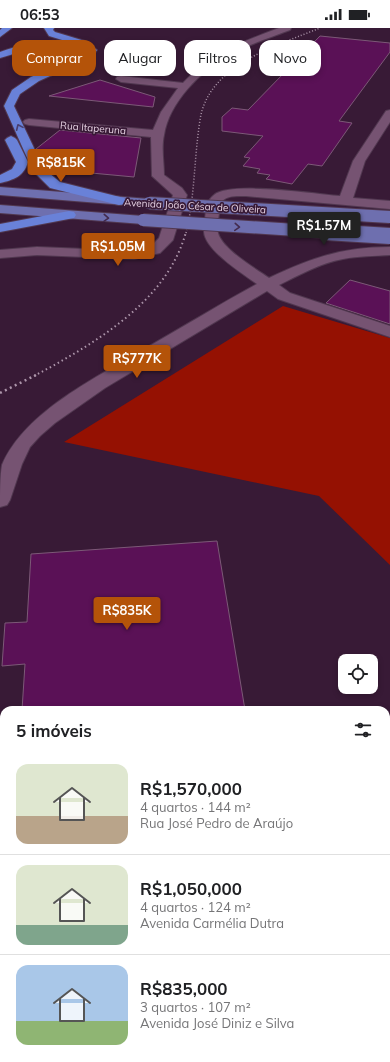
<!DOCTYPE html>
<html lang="pt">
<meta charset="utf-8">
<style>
body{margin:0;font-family:Mulish,sans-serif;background:#f6f6f6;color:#202124;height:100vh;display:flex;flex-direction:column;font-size:15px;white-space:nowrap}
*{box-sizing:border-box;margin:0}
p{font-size:13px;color:#757577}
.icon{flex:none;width:22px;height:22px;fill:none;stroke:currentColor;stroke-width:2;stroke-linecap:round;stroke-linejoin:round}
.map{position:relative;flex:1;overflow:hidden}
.sheet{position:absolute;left:0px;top:678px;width:390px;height:356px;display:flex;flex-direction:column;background:#fff;border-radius:12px 12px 0 0;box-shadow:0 2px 6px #0003}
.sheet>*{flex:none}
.top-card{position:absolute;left:12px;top:12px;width:366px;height:36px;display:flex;gap:8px}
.controls{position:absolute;left:338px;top:626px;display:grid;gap:8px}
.controls a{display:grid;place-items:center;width:40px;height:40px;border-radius:8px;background:#fff;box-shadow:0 2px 6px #0003;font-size:20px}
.price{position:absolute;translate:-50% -34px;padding:0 9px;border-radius:4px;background:#b45309;color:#fff;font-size:13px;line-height:26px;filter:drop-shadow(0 1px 2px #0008)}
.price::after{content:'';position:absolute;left:50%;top:24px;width:12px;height:9px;margin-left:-6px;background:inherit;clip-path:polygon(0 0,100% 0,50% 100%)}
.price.active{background:#222;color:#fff}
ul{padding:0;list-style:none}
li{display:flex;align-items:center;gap:12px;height:100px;padding:0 16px}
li+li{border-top:1px solid #e0e0e0}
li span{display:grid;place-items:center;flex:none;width:112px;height:80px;border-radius:12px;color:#555}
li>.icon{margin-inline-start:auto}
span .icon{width:48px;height:48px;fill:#fffc;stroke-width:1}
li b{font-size:17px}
h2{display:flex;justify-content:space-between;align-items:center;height:48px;padding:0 16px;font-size:17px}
.tag{padding:0 14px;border-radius:12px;background:#fff;box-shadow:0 2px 6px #0003;font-size:14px;line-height:36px}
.tag.active{background:#b45309;color:#fff}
.status{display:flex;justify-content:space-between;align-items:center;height:28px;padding:0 20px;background:#fff;direction:ltr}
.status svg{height:11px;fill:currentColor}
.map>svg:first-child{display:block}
.forest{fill:#951102}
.building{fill:#5a1156;stroke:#7c5977}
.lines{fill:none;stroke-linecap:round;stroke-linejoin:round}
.minor-casing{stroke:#513850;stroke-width:2}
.major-casing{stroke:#513850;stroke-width:2}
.highway-casing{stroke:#513850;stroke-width:2}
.minor{fill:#765372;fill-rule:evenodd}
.major{fill:#6e6faf;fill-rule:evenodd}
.highway{fill:#6981d8;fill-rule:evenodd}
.rail-far2{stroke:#ac95aa;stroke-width:1.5;stroke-dasharray:1 2;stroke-linecap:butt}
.rail-far1{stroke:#ac95aa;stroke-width:2;stroke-dasharray:1.5 3;stroke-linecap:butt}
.rail{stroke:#ac95aa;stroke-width:2.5;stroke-dasharray:2 3.5;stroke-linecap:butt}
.major-bridge-far1-casing{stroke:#513850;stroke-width:14;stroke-linecap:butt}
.major-bridge-casing{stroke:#513850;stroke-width:18;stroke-linecap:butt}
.major-bridge-far1{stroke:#6e6faf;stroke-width:12}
.major-bridge{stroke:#6e6faf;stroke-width:16}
.oneway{stroke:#493e6f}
.oneway2{stroke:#432b4e}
.labels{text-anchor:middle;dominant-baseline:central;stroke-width:3.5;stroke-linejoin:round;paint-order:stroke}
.far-street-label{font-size:10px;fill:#e4d0e1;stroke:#381a36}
</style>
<div class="status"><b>06:53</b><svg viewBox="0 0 49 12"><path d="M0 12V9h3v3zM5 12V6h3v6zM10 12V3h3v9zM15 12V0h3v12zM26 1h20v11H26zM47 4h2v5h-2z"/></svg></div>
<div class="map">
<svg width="390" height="1034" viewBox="0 0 390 1034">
<rect width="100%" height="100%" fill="#381a36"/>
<path class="forest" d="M283,278L390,310V537L319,468L64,414Z"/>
<path class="building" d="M320,8L390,15V24L339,93L352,95L322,138L308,136L292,156L266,151L270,147L257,145L260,141L243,138L250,130L244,129L263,108L222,103V89L232,80L248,82Z
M100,52L155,69L153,79L49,68Z
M60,102L141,110L134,149L70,143L73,135L57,133V128L38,126L36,121Z
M350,252L390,263V296L326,275Z
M217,513L245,682H22L25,636L2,638L5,595L27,594L31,526Z"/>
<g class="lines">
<g class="minor-casing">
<path id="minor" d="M279,0H291L290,2C269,10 247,17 228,28C200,43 169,75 164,107C161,120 164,134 164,147L182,160L187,167L173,212L160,225L134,231L37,227L0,230V222L37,219L134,223L150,219L159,210L173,167L152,148L151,109L29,97L25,96L23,94L25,92L29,91L153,102L161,84L178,60L121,54L116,51L117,49L121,48L183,55C211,25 242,14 279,0Z
M390,82V94L365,133L353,170L390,173V181L246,168C236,168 228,167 221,174C220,183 216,197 218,205C222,221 256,241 269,250C311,230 343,219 390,219V227C374,228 358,228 343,231C321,235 299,247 279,257L290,265L390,298V309L278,271L267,263L105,360L55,395L40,408L30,419L22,436L10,472L7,477L0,479C0,466 0,448 2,437C25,383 98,349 146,320C183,299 220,276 257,256C243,246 205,222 204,204C204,200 205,195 205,192C206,182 206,173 214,167C230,153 316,166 340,168L353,133L386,83Z
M386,691L390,692V718L386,717Z"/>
</g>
<g class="major-casing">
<path id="major" d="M0,159L149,171L154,172L156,175L154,178L149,179L0,167Z
M0,177L143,188L148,189L150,192L148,195L143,196L0,185Z"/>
</g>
<g class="highway-casing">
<path id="highway" d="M2,0H12L0,9V2Z
M44,0H54L53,2L55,4L85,13L97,22L92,29L39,53L20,66L14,78L44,141L60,154L124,170L126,173L124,176L119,177L50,160L33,143L4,78L12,62L31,49L85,25L87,23L79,17L72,15L74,17L72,19C63,21 51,18 40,19C26,21 14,26 0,30V24C23,16 48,9 72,15L49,8Z
M11,108L15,110L17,112L28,134C24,148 14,152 0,155V147L12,141L16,134L5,112L7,110Z
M69,183L74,184L76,187L74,190L0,204V196Z"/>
</g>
<use href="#minor" class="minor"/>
<use href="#major" class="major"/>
<use href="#highway" class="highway"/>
<path class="rail-far2" d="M186,205C195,168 194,130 200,92C208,37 276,18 320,0"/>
<path class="rail-far1" d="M34,348C94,316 167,274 186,204"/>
<path class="rail" d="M0,365L36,347"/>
<g class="major-bridge-far1-casing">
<path id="major-bridge-far1" d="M149,175L390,189
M143,192L341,205"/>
</g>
<g class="major-bridge-casing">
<path id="major-bridge" d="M326,204L390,208"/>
</g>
<use href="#major-bridge-far1" class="major-bridge-far1"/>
<use href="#major-bridge" class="major-bridge"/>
</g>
<defs><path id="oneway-chevron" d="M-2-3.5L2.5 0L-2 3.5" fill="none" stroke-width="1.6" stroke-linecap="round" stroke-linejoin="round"/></defs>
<use class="oneway" href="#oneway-chevron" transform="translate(19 99) rotate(-114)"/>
<g class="oneway2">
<use href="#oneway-chevron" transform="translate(106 190) rotate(4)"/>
<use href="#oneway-chevron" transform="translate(237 199) rotate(4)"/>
</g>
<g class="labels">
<g class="far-street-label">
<text transform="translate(93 100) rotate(5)">Rua Itaperuna</text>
<text transform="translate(195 178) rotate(3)">Avenida João César de Oliveira</text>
</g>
</g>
</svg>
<div class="controls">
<a><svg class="icon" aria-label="locate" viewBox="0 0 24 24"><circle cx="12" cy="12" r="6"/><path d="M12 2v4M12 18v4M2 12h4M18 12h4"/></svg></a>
</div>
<b class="price" style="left:61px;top:155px">R$815K</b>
<b class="price active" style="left:324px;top:218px">R$1.57M</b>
<b class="price" style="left:118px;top:239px">R$1.05M</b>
<b class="price" style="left:137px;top:351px">R$777K</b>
<b class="price" style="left:127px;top:603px">R$835K</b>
<div class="top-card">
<a class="tag active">Comprar</a>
<a class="tag">Alugar</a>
<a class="tag">Filtros</a>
<a class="tag">Novo</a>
</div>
<section class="sheet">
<h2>5 imóveis<svg class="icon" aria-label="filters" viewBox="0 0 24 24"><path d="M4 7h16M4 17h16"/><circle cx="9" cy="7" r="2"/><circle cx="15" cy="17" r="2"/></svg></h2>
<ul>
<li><span style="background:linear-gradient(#dfe7d0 65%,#b9a48a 0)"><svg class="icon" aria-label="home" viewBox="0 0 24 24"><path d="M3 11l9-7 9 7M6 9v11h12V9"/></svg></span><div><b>R$1,570,000</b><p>4 quartos · 144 m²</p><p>Rua José Pedro de Araújo</p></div></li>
<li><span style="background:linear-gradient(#dfe7d0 75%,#7fa58c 0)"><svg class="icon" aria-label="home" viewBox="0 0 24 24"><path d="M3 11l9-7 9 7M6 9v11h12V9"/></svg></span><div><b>R$1,050,000</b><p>4 quartos · 124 m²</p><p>Avenida Carmélia Dutra</p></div></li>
<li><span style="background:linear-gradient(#a9c7e8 70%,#8fb573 0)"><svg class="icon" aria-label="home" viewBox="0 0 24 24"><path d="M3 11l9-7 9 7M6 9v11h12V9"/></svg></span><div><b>R$835,000</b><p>3 quartos · 107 m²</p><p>Avenida José Diniz e Silva</p></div></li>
</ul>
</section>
</div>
